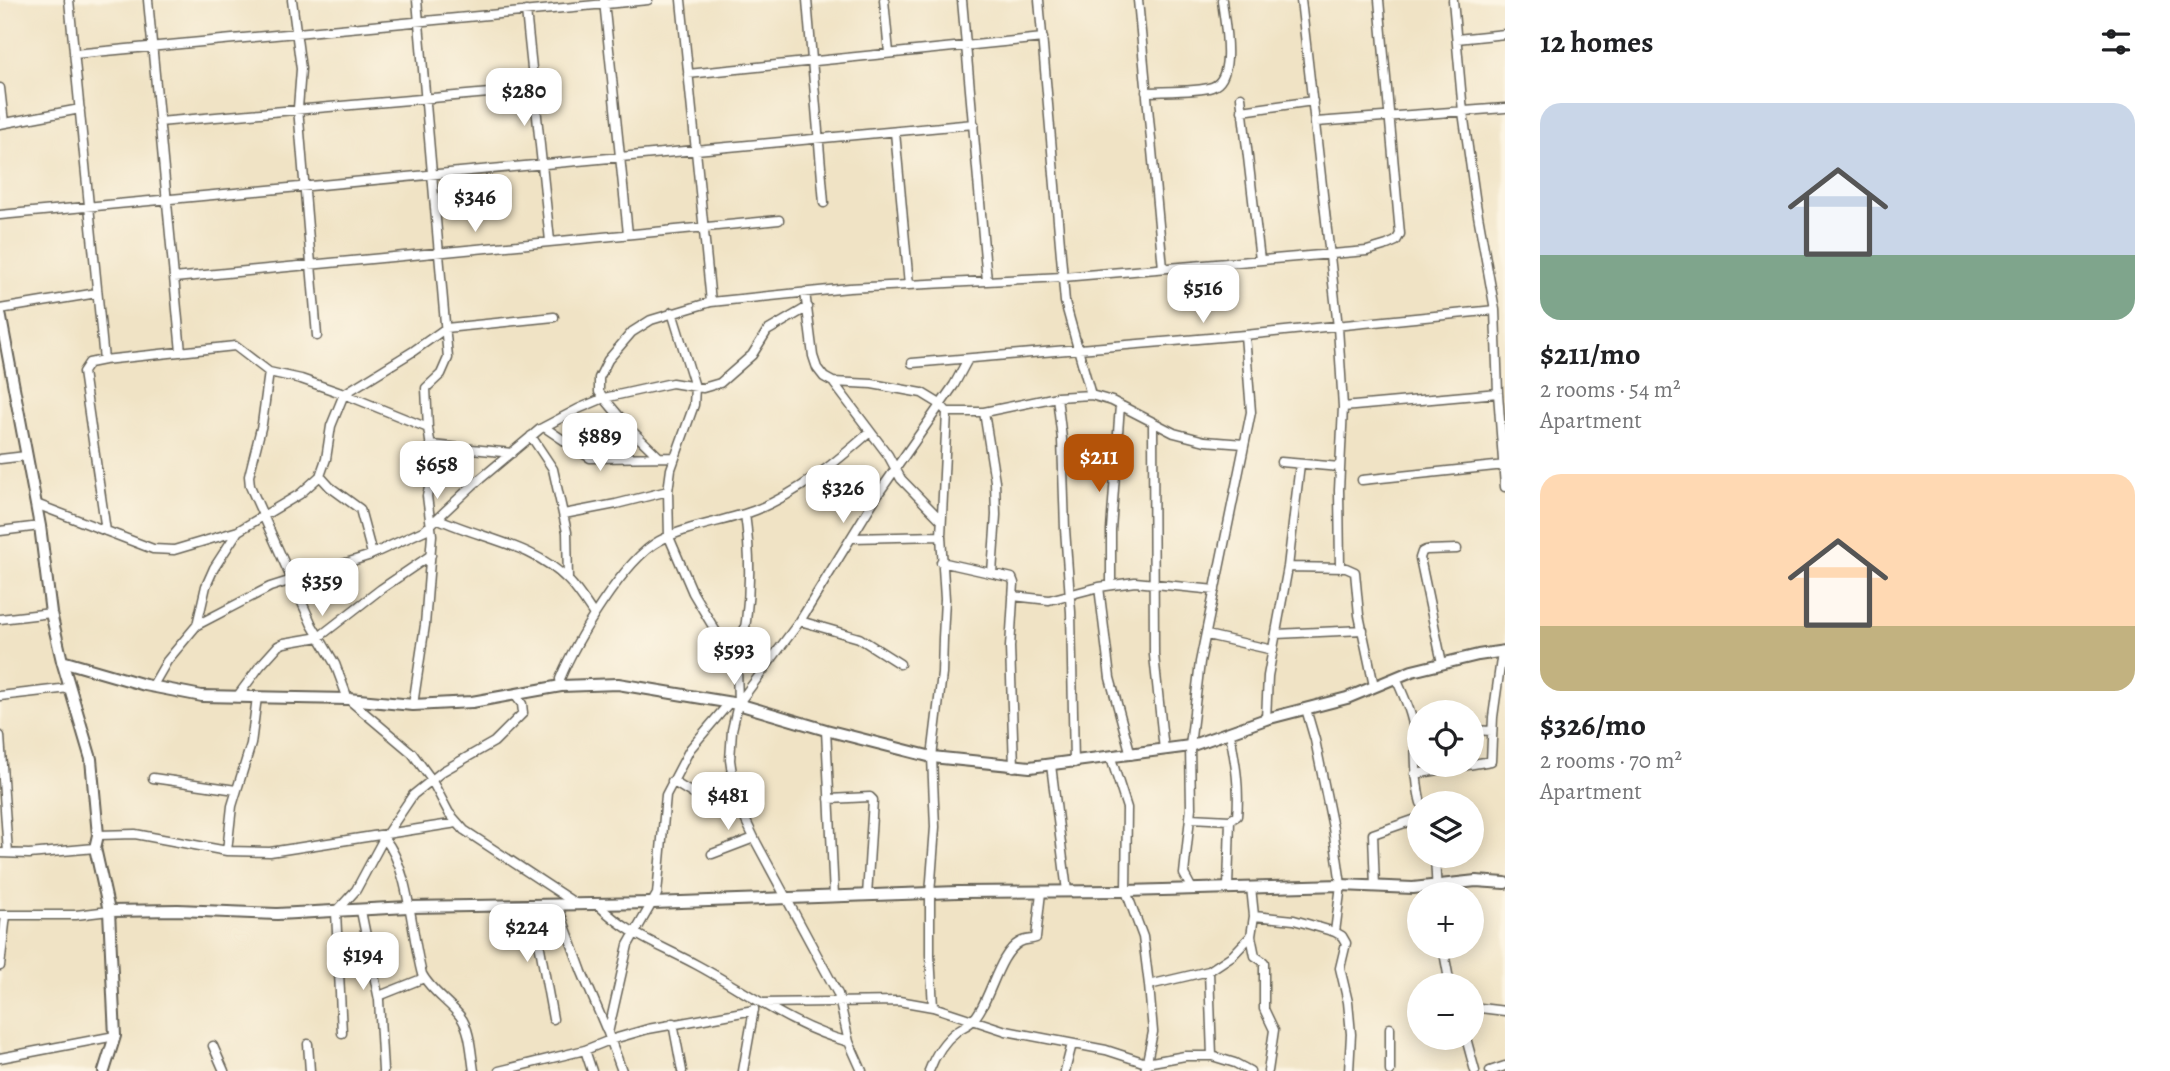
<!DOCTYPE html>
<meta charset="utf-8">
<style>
body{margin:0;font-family:Alegreya,serif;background:#f2f2f2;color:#202124;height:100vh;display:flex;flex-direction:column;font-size:26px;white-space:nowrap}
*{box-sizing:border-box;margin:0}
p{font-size:23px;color:#757577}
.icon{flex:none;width:38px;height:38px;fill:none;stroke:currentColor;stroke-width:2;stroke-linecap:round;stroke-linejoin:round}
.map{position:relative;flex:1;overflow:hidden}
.side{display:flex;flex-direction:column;background:#fff;width:665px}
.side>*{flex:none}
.tools{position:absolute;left:1407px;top:700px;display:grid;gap:14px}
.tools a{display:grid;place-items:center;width:77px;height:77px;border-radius:50%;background:#fff;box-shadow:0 4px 18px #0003;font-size:35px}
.price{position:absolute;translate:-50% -60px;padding:0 16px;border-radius:14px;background:#fff;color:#222;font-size:23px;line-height:46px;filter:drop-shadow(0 2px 4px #0008)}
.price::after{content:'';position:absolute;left:50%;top:42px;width:21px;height:16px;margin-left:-10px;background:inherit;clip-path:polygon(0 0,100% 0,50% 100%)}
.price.current{background:#b45309;color:#fff}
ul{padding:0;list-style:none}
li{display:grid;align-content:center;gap:14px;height:371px;padding:0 35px}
li span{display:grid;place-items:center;height:217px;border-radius:21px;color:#555}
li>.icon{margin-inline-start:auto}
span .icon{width:126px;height:126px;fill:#fffc;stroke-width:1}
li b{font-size:30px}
h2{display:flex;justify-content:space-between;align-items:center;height:84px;padding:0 35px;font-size:30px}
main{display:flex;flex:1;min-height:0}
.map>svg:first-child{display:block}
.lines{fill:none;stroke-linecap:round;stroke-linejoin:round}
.street-casing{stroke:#666257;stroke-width:11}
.secondary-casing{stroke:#666257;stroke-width:14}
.street{stroke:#fff;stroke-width:8}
.secondary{stroke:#fff;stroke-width:10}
</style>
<main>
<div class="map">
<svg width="1505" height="1071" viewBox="0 0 1505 1071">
<rect width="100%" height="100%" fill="#fcf5e5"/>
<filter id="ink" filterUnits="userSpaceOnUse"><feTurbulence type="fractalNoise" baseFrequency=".0143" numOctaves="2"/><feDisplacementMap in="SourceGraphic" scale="14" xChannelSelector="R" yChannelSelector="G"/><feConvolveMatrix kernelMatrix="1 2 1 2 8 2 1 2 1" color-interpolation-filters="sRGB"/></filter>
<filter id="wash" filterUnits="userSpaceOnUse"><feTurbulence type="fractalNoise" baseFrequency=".00686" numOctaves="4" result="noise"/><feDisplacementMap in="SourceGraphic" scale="28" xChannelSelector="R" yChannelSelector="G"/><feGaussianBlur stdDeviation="1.57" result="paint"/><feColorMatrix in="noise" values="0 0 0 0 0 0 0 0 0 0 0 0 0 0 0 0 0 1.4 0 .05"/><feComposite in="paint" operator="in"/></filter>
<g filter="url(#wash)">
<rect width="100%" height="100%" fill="#f0e3c5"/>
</g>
<g filter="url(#ink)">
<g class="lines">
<g class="street-casing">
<path id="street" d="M69,0L104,360L235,346L269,372L301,379L344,394L428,428
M148,0L181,352
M292,0L301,69L298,108L317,336
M681,0L711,302
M807,0L824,203
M884,0L889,53
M962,0L987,281
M1039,0L1065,302L1091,395
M1138,0L1163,268
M1301,0L1338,327L1343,407L1339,490L1340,567
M1453,0L1463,112L1476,204L1495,310L1498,393L1505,487
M604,1L628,234
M526,11L550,241
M1457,39L1505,34
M74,54L648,0
M688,74L1043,38
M0,88L4,123
M1146,92C1163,91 1198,92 1212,87C1237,79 1224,21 1222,0
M1241,97L1260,260
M1242,111L1313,101
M159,122L534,89
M1316,122L1505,108
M0,124L80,109
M895,132L909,285
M0,215L974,124
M174,278L779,220
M805,292L813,356L817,368L824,377L833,382L872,384L922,393L940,404L947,412H984L1057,397L1091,395L1112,401L1174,433L1205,441L1244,444
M0,309L97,293
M672,312L695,387L694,405L671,469L668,491L669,537L693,593L737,667L738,704L732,730L730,760L736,800L756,842L838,994L849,1042L862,1071
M104,360L89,363L83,372L106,531
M912,363L1245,335L1495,310
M269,372L262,424L249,476L250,486L312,625L335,664L348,699L412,753L431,779L449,813L464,830L575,903
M833,382L888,455L901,479L941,520
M1057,397L1062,439L1065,529L1071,612L1074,763
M1343,407L1498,393
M984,412L995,481L996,515L992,573
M1153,423L1154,655L1164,750
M544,427L590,458L675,457
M531,436L553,469L567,532L568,580
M431,445L512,453
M659,457L629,428L599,392V378L608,360L632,332L651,320L711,302L849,288L1063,277L1367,251L1387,245L1396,241L1400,234L1379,0
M0,459L26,456
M1281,462L1340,467
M320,476L330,487L360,509L372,554
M1362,480L1505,465
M36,504L153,549L174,550L238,531
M564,514L616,504L668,491
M439,519C482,539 533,544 568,580C578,590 586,603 594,615
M0,531L40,526
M852,538L941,536
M941,562L1008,577L1012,578L1014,583L1010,647L1014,767
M1288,567L1346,568L1355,572L1359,615L1374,686
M1111,585V530L1120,405
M1099,587L1110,678L1131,755
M1013,596L1049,600L1099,587L1135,582L1215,590
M0,619L51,613
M800,621L859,638L900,664
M197,625L206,586L214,568L238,531L300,494L320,476L326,459L331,426L344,394L412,352L446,328L554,317
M1276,634L1363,630
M1207,635L1273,650
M1442,663L1420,558L1422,552L1426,550L1457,549
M737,667C750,618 752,564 745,514
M1396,678C1403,695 1412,712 1414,731C1417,755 1414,779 1421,803
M561,686L560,679C575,642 624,560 659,541C688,525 725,522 756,510C800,492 835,463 870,432
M152,687L167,661L197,625L270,587L368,556L425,530L473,485L540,429L578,409L604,398L672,383L703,388L720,383L752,355L767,331L808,307
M0,696L69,688
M237,697L260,666L278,646L284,643L319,637L381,589L431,555
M738,704L800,621L878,494L954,385L968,359
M413,705L425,625L432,535L427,496L434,468L428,428L426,388L441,374L448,358L417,0
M1306,709L1315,740L1333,828L1341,885L1335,932L1342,936L1346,943L1340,968L1348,1002L1351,1034L1349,1071
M1266,719L1268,676L1288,567L1300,464
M826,730L834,896
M1472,730L1492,731
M0,736L8,853
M1111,758L1127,808L1126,891L1143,937L1149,985L1153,1032L1145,1071
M1051,765L1067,891
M1415,774L1491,761L1493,717L1502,652
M153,778L236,790
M672,781L716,808L743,815
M829,799L870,797L873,800L867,896
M1190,818L1230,820
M98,835L135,834L227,851L270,852L457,823
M384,838C410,869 411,934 422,974C430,990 449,1002 460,1016C471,1030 471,1054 474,1071
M227,851L232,806L251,744L257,697
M0,853L29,854L95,848
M712,854L754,838
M1435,856L1437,894
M1251,887L1254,916L1251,936L1255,956L1264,962V1009L1274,1030L1268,1071
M1375,887L1373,834L1419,818
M1228,888L1230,820L1237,816C1240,787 1235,761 1230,733
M1192,889L1184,874L1191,808L1190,746L1200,662L1251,412L1245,335
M532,904L553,1019
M557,904L582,972L607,1031
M597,904C630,936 658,944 697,965C747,992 794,1028 849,1042
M361,911L379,1000L383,1071
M0,915H76L109,911
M1254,916L1294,920L1335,932
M1443,947L1450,985
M0,966L6,915
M1209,971L1212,1056
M1149,985L1209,971L1233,955L1251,936
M379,996L424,978
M762,1003L899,1001L933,1007L1006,1031L1106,1050L1146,1063L1185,1056H1212L1235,1063L1250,1071
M933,1007L930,955V894L935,827L932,757L942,674L943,638L945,599L941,536L947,412
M1472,1007L1505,1011
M673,1023L682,1071
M1390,1028V1071
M342,1033L336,912L356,890L384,838L413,795L443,771L494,742L523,713L522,704L515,695
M1466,1038L1475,1071
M308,1044L310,1071
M213,1046L224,1071
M585,1050L592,1071
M0,1058L115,1036
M499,1071L585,1050L610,1040L648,1029L754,1010
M622,1071L608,1033L628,945L657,894L666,795L690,749L730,702
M743,1071L754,1009
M929,1071C935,1055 944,1041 957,1031C962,1027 968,1025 971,1022C990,1005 997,954 1020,942C1025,939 1031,940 1036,938L1041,892
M1065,1071L1072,1044
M1490,1071L1505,1066"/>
</g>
<g class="secondary-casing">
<path id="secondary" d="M0,313L40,526L51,613L62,661L145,685L202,696L348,699L413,705L472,702L561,686L618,684L738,704L826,730L932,757L1030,767L1190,746L1266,719L1347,698L1412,671L1478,655L1505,651
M62,661L91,759L98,835L95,848L109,911L115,1036L104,1071
M109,911L178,910L277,914L408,907L653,903L958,892L1126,891L1341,885L1413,888L1476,881L1505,883"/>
</g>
<use href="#street" class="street"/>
<use href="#secondary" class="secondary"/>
</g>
</g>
</svg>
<div class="tools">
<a><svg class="icon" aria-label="locate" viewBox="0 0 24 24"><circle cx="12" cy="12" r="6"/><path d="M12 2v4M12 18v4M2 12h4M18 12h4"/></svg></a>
<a><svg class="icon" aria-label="layers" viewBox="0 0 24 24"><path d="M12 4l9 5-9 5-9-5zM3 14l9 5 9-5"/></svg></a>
<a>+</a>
<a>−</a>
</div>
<b class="price" style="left:524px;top:128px">$280</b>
<b class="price" style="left:475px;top:234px">$346</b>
<b class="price" style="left:1203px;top:325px">$516</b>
<b class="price" style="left:600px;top:473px">$889</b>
<b class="price current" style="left:1099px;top:494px">$211</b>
<b class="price" style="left:437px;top:501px">$658</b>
<b class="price" style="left:843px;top:525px">$326</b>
<b class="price" style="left:322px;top:618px">$359</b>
<b class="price" style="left:734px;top:687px">$593</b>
<b class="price" style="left:728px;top:832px">$481</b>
<b class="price" style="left:527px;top:964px">$224</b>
<b class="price" style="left:363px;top:992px">$194</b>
</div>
<section class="side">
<h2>12 homes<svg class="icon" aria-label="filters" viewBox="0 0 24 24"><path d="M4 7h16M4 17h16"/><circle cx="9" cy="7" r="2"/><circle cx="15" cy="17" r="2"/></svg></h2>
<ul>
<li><span style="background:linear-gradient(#c9d6e8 70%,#7fa58c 0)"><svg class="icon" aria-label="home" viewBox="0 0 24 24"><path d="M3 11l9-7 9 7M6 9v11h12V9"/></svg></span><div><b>$211/mo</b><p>2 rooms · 54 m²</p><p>Apartment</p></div></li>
<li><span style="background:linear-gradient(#ffd9b3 70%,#c2b280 0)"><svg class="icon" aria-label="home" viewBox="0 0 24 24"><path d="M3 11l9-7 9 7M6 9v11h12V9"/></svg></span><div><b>$326/mo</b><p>2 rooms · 70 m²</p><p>Apartment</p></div></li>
</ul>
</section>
</main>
